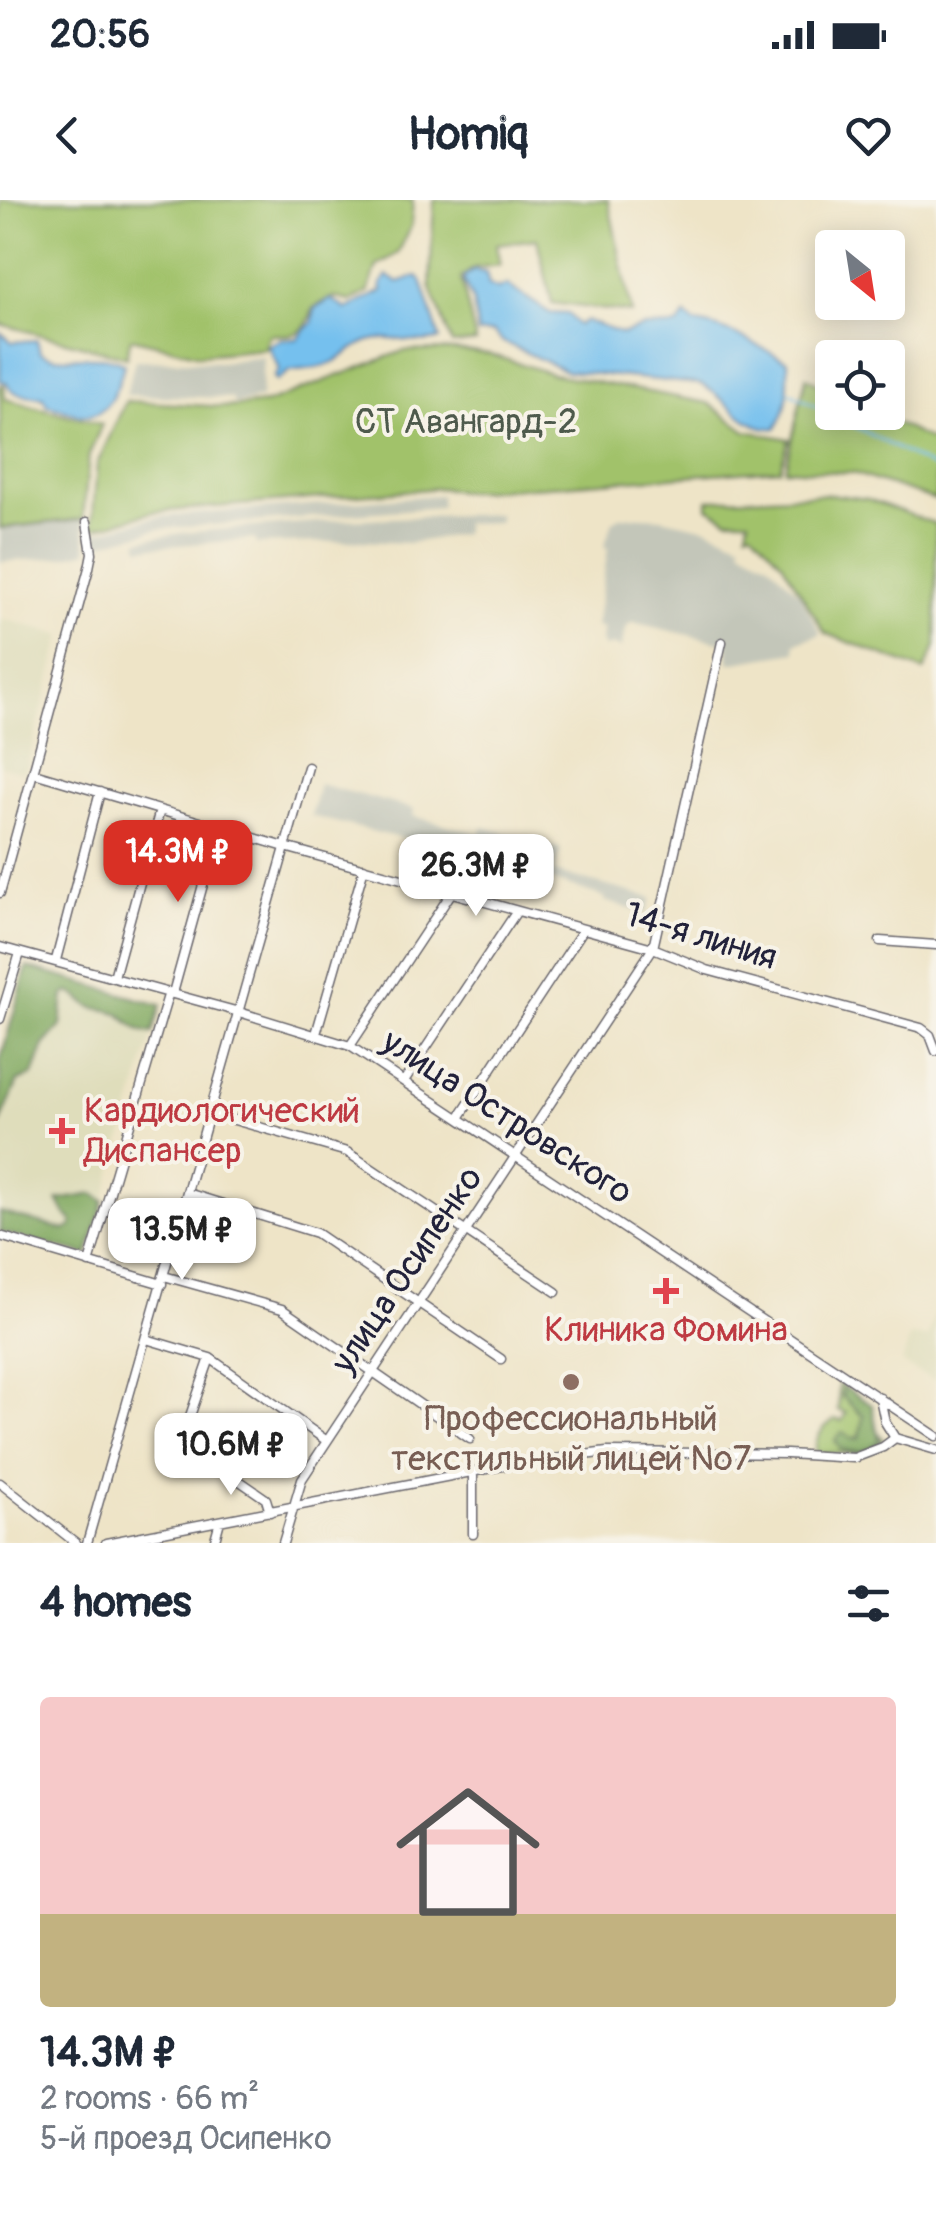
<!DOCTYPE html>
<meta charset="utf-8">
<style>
body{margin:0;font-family:Pangolin,sans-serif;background:#f6f6f7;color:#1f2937;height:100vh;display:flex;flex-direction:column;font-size:38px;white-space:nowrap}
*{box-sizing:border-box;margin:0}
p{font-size:32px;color:#747a83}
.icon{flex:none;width:55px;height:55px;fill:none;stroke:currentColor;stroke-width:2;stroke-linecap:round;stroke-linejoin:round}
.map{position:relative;height:1343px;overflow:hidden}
.sheet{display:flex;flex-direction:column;background:#fff;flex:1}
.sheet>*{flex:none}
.needle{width:65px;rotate:150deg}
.buttons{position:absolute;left:815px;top:30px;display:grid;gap:20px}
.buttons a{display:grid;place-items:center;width:90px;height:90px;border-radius:10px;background:#fff;box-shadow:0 5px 25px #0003;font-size:50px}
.price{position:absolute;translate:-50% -85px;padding:0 22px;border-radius:20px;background:#fff;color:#222;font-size:32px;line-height:65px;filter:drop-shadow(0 2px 5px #0008)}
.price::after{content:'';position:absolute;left:50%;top:60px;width:30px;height:22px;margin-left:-15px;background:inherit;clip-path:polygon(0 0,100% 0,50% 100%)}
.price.on{background:#d93025;color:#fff}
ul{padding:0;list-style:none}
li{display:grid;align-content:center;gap:20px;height:530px;padding:0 40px}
li span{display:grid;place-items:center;height:310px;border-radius:10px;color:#555}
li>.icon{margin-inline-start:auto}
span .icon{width:180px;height:180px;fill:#fffc;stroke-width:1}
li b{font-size:42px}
h2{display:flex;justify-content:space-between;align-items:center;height:120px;padding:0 40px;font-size:42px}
.status{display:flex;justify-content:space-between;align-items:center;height:70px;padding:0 50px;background:#fff;direction:ltr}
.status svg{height:28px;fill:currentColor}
header{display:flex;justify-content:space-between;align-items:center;height:130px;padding:0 40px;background:#fff;font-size:45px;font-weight:700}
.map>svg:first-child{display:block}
.built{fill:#dfddbb}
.industrial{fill:#c3c6b9}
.green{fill:#a1c26b;stroke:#627253;stroke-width:2.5}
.forest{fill:#80a85f;stroke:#51654d;stroke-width:2.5}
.water{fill:#75c0ee;stroke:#4c7194;stroke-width:2.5}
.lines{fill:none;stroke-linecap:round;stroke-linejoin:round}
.stream{stroke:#75c0ee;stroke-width:2.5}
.minor-casing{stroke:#69666c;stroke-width:11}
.minor{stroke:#fff;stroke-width:8}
.health-dot{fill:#e0444e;stroke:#f7f3e8;stroke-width:4}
.education-dot{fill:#8d6e63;stroke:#f7f3e8;stroke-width:4}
.labels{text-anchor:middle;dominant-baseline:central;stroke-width:8;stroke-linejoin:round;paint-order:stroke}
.park-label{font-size:35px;fill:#4e5a4c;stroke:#f7f3e8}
.street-label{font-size:35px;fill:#22223b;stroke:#f7f3e8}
.health-label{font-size:35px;fill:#be3a42;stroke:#f7f3e8;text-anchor:start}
.education-label{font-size:35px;fill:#785e54;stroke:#f7f3e8}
</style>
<div class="status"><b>20:56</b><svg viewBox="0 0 49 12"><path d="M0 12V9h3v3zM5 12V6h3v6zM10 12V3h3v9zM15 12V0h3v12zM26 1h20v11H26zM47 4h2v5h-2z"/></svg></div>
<header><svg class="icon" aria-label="back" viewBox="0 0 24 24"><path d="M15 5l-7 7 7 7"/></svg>Homiq<svg class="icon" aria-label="heart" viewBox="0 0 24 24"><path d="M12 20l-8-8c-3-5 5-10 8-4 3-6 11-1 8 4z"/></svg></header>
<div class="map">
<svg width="936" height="1343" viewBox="0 0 936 1343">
<rect width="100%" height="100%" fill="#f7f3e8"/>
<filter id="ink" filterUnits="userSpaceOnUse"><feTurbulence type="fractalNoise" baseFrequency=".01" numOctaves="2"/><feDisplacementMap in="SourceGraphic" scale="20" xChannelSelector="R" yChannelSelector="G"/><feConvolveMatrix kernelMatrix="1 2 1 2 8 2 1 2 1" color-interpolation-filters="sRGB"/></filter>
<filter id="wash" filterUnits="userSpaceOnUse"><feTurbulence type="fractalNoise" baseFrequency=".0048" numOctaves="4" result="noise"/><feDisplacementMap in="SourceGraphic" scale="40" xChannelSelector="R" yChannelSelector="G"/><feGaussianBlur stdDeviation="2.25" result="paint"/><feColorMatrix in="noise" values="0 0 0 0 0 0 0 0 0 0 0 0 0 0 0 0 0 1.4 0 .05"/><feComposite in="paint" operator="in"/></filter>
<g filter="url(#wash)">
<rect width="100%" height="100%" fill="#eee4c7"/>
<path class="built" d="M0,418L62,435L25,573L0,566Z
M27,767L161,805L88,1055L0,1032V861Z
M934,1116L936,1117V1181L902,1164L910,1136L928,1138Z"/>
<path class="industrial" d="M263,157L261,198L234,204L232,198L126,195L135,160L220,162Z
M441,295V307L158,329L95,345L94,333L157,317Z
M499,314V322L464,323L463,334L410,343L357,341L256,344L255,339L140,348L138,340L182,333L341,320Z
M622,316L661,318L707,328L742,343L741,348L769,363L799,393L821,434L795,443L796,452L729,463L728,444L632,422L627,426L621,448L611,445L606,448L601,442L603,428L596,427L608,348L604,347L613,321Z
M83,319L87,351L63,357L0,362V328Z
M319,584L414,609L413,616L480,634L483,627L561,649L554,672L652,698L646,714L605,701V697L479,658L311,616Z"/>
<path class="green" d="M0,0H413L411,27L398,53L377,66L368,92L350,101L333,97L313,108C305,137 296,135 269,135L265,149L200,155L131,138L126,157L0,124Z
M434,0H608L632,113L552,103L537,39L496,44L500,65L474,68L461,78L476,142L452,144L430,86Z
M454,150L489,154L553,174L708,203L746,231L789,239L780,269L463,292L441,288L153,312L92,329L97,264L126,201L227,207L267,203L403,151Z
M806,177L832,191V212L875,213L936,243V300L853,273L785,269Z
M4,185L5,199L102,224L89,255L83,319L0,328V186Z
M828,294L868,299L936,324V446L924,471L825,433L782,362L752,330L747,331L749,319H728L708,307V300Z
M839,1184L844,1187L842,1196L863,1216L860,1237L835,1240H879L878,1233L883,1239L879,1246L855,1254L816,1252C814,1237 823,1227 835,1219L842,1221L846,1213L838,1210Z"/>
<path class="forest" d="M27,767L161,805L153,833C136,832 131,823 119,814C110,808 97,811 88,805C80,800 78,795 69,792L64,795L61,826L44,845L33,875L18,881L0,924V861Z
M94,994L104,1001L88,1055L0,1032V1012L65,1030L72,1026V1020L66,1015L58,1000Z
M844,1187L872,1205L879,1240C870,1253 854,1253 840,1249L835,1240L842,1232L854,1239L860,1238L863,1216L842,1196Z"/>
<path class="water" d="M475,70L486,73L489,85L498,89L507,85L550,113L568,114L578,125L586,121L623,134L644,127L677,126L686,115L694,123C730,127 756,146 788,161C788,184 790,208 776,228C743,231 727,196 700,184L566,171L503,142L493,132L478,133L473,102L464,82L465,76Z
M387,76L398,82L417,76L421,80L440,139C417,147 393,134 369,141C356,145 346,155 335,161C319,170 305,168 289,171L277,181L274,177L279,169L268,146L281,139H297L312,123L315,109L331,99L346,109L382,91L381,85Z
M0,132L12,142L37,140L40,152C67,166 96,148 124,164C119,186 109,220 79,215C69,212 58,207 47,205L43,197C28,194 13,198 6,182L0,181Z"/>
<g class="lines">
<path class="stream" d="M789,192L936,269"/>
</g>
</g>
<g filter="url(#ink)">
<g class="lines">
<g class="minor-casing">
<path id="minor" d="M34,573L285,647L653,748L707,770L921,828L930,835L936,851
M0,693L89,368L92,353L87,322
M880,741L936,745
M0,747L239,812L350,846L936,1236
M56,760L100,592
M114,777L160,610
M173,793L219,627
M0,819L20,753
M316,834L364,668
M350,846L452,692
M404,881L517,711
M210,913L347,952L556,1092
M459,918L583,730
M187,993L316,1033L501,1159
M0,1036L162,1084
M89,1063L169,792
M164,1076L282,1109L470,1239
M146,1139L210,1158L327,1241
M210,1158L189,1219L202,1238L198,1242L218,1266L266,1299L270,1312
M880,1198L885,1222L895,1238L936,1250
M0,1283L76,1343
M473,1334V1272
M87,1343L308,567
M106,1343L502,1266L607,1252L787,1254L854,1258L883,1247L895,1238
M214,1343L220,1321
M283,1343L302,1279L653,748L722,442"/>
</g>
<use href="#minor" class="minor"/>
</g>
</g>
<g class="health-dot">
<path d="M57 916h10v10h10v10h-10v10h-10v-10h-10v-10h10z"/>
<path d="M661 1076h10v10h10v10h-10v10h-10v-10h-10v-10h10z"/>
</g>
<circle class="education-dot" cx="571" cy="1182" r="10"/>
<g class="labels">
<g class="park-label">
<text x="466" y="222">СТ Авангард-2</text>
</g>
<g class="street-label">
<text transform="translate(701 736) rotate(17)">14-я линия</text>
<text transform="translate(507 917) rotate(33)">улица Островского</text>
<text transform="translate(407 1070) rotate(-56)">улица Осипенко</text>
</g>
<g class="health-label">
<text x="84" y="911">Кардиологический<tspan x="84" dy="40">Диспансер</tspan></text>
<text x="666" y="1130" text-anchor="middle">Клиника Фомина</text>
</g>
<g class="education-label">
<text x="571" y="1219">Профессиональный<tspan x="571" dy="40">текстильный лицей №7</tspan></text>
</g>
</g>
</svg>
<div class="buttons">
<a><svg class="needle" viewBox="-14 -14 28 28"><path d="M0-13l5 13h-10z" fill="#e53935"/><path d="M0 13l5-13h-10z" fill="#747a83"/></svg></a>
<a><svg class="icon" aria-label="locate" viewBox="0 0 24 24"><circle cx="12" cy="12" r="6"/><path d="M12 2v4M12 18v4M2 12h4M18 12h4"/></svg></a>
</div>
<b class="price on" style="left:178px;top:705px">14.3M ₽</b>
<b class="price" style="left:476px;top:719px">26.3M ₽</b>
<b class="price" style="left:182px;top:1083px">13.5M ₽</b>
<b class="price" style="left:231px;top:1298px">10.6M ₽</b>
</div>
<section class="sheet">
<h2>4 homes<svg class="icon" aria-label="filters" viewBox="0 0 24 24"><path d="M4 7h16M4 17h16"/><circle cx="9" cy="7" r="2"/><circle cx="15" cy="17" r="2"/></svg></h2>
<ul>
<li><span style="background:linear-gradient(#f6c9c9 70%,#c2b280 0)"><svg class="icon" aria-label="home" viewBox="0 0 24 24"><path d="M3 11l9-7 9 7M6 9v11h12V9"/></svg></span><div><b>14.3M ₽</b><p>2 rooms · 66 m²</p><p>5-й проезд Осипенко</p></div></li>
</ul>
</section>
